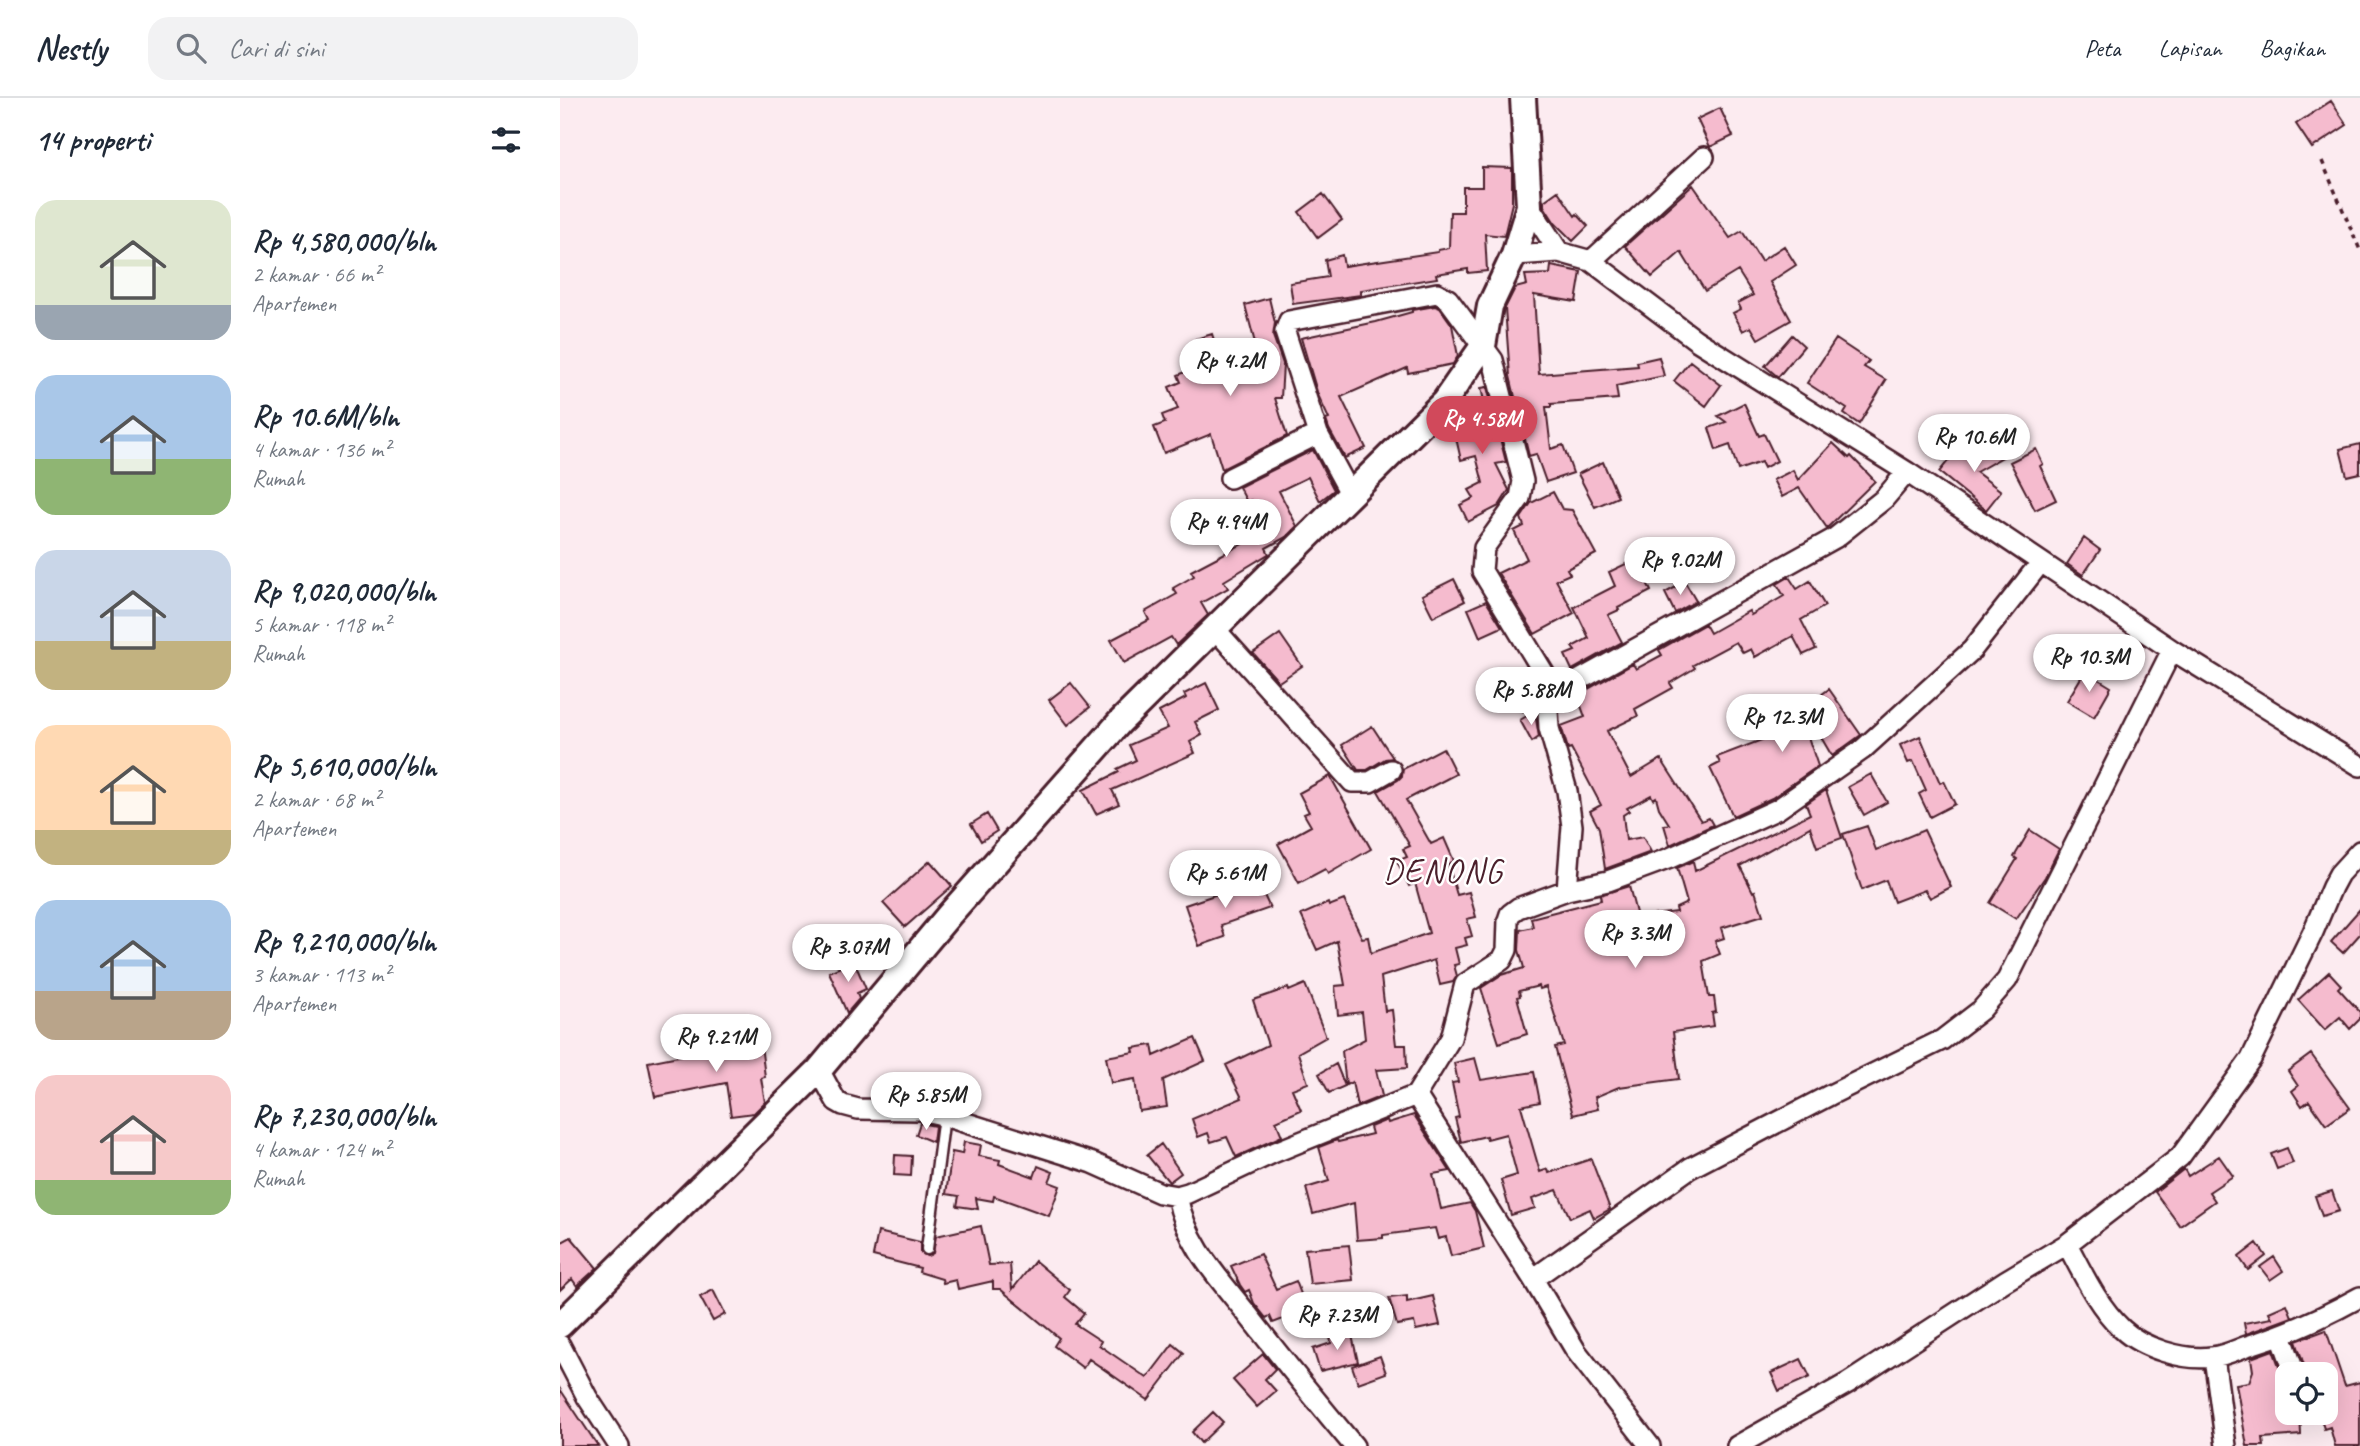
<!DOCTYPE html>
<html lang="id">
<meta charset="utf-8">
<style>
body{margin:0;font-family:Caveat,sans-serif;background:#f2f2f3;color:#1f2937;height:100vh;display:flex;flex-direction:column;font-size:26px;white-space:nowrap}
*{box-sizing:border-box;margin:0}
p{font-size:23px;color:#747a83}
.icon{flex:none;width:38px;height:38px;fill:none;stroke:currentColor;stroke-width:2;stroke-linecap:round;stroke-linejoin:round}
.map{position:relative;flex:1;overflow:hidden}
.side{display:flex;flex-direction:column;background:#fff;width:560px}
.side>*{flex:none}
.fabs{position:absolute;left:1715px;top:1264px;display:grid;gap:14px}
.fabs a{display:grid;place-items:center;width:63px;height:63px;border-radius:14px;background:#fff;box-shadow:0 7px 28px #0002;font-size:35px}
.price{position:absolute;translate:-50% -60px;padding:0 16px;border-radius:24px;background:#fff;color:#222;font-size:23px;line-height:46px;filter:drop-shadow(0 2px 4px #0008)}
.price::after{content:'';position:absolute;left:50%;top:42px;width:21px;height:16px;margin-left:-10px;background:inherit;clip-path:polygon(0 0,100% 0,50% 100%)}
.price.current{background:#d1495b;color:#fff}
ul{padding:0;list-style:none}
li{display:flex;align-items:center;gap:21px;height:175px;padding:0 35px}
li span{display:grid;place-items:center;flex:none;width:196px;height:140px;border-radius:21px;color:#555}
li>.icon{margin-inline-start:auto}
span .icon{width:84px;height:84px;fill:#fffc;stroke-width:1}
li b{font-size:30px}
h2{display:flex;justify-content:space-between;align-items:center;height:84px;padding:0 35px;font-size:30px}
header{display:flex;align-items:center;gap:42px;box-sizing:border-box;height:98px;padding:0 35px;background:#fff;border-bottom:2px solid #e0e1e3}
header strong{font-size:33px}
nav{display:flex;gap:38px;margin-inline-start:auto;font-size:24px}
.search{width:490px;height:63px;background:#f2f2f3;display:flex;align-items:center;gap:18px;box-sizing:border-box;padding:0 24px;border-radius:21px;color:#747a83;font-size:26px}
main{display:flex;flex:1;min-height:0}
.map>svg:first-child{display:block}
.building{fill:#f5bbce;stroke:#4a1f2b;stroke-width:2}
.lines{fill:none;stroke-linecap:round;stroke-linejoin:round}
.service-casing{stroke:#4a1f2b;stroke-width:15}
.minor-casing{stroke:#4a1f2b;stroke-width:24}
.tertiary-casing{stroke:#4a1f2b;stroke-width:30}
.path{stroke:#4a1f2b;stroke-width:3.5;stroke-dasharray:5 5;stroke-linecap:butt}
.service{stroke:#fff;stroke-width:10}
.minor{stroke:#fff;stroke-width:19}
.tertiary{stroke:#fff;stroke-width:24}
.labels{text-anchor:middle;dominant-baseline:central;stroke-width:5;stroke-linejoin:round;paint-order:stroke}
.quarter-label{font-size:33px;letter-spacing:2px;fill:#4a1f2b;stroke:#fff}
</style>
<header>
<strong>Nestly</strong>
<div class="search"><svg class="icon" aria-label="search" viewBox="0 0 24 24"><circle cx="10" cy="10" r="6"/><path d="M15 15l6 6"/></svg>Cari di sini</div>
<nav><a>Peta</a><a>Lapisan</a><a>Bagikan</a></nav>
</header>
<main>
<section class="side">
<h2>14 properti<svg class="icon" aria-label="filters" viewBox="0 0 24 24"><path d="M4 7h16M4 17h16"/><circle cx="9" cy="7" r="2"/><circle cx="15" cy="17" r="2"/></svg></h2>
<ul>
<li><span style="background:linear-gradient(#dfe7d0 75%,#9aa5b1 0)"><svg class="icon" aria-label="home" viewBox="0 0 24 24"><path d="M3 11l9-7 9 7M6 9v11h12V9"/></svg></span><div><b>Rp 4,580,000/bln</b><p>2 kamar · 66 m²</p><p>Apartemen</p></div></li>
<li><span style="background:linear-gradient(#a9c7e8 60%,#8fb573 0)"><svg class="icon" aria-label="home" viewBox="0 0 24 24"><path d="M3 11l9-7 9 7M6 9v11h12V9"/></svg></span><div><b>Rp 10.6M/bln</b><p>4 kamar · 136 m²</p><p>Rumah</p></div></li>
<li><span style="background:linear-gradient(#c9d6e8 65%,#c2b280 0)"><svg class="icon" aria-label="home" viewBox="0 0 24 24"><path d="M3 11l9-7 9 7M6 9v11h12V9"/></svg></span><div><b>Rp 9,020,000/bln</b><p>5 kamar · 118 m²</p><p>Rumah</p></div></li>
<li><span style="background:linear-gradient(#ffd9b3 75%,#c2b280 0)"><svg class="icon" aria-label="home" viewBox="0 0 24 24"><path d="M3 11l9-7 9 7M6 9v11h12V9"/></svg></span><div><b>Rp 5,610,000/bln</b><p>2 kamar · 68 m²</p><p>Apartemen</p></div></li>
<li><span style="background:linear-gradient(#a9c7e8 65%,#b9a48a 0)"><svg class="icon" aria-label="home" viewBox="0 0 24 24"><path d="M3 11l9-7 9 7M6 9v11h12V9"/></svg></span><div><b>Rp 9,210,000/bln</b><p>3 kamar · 113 m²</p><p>Apartemen</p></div></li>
<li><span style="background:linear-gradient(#f6c9c9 75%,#8fb573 0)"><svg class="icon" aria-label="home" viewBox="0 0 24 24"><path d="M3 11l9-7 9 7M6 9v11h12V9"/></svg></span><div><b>Rp 7,230,000/bln</b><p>4 kamar · 124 m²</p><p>Rumah</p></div></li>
</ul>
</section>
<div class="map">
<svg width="1800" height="1348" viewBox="0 0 1800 1348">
<rect width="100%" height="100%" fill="#fcebf0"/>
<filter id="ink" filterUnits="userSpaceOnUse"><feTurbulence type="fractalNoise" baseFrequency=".0143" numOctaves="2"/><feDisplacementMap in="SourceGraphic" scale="14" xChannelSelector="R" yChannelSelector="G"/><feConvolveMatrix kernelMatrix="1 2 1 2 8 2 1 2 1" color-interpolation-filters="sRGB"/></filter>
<g filter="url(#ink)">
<path class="building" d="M1771,3L1787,27L1752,50L1736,26Z
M1160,10L1173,38L1150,49L1137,21Z
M922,69L952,70V105L944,138L925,136L927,173L908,175V171L876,176L877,180L801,192V197L733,206L730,185L768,179L765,162L782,157L784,168L878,154V152L889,150L890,114H903V89H922Z
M1133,87L1170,140L1182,133L1201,163L1224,148L1236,167L1210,184L1231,222L1198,241L1191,229L1183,233L1173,215L1181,211L1178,205L1193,197L1178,173L1145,193L1121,154L1092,179L1065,148Z
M998,93L1015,118L1017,116L1028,128L1013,143L995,125L984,108V103Z
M763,96L782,122L758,140L739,114Z
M991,168L1021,174L1016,204L974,197L979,276L1078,268L1077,264L1099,259L1104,278L1056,288L1058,301L991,306V309H986L991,351L1003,347L1013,375L986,384L976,356L969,358L950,278L945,210L955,190L967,187L965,177L990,176Z
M709,200L715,225L713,238L723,266L721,300H715L727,338L662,371L651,336L604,355L594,329L605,325L602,317L618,311L609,289L621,284L618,277L645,266L636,241L652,236L665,275L700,264L685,207Z
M875,208L880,210L892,227L898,258L893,266L848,275L847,270L781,299L806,350L785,360L769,331L766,322L769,321L758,297L741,240L816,224L852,214V212Z
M1232,237L1244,248L1218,279L1205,268Z
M1276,241L1309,263L1304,269L1326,282L1299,326L1284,316L1287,311L1247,285Z
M1130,263L1161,287L1146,308L1114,283Z
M927,289L946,364L936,366L949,392L939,408L908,424L900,407L914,400L909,392L923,385L916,358L901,362L891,318L895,314L925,307L921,290Z
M1184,305L1199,338L1204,336L1217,363L1204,370L1201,364L1178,372L1170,347L1156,352L1149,330L1166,324L1158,318Z
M1435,342L1444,358L1416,374L1441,393L1426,412L1379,374L1396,353L1404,360Z
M1273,345L1289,360L1291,358L1315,383L1267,430L1239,390L1222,399L1213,382L1233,372L1238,382Z
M1800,346V375L1787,378L1780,351Z
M1476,351L1483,366L1480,368L1496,402L1475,412L1450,364Z
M753,352L774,392L760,403L748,379L719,393L737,428L726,439L706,450L709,456L707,457L664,483L668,490L641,505L648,517L616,547L611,539L564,565L551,542L589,522L585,514L617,496L613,490L634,478L631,473L684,445L683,443L705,431L691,402L687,404L679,389Z
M1043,364L1058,399L1035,409L1018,376Z
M993,394L1002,411L1012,412L1036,456L1007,471L1010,476L996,482L1014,515L975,536L938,475L967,461L954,433L964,428L961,420L971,405Z
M1524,440L1540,452L1523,477L1507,466Z
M1076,461L1091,493L1058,510L1059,512L1048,517L1062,544L1012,572L1005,557L1015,553L1012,549L1029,540L1014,509L1055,488L1049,474Z
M1229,479L1237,491L1250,483L1265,508L1241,522L1256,551L1243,557L1233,538L1195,559L1191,551L1183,555L1176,544L1133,567L1135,570L1110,585L1113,590L1075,611L1078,618L1047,633L1071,679L1101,661L1141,723L1149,720L1153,727L1110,747L1104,727L1109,726L1099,710L1096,699L1093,701L1091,697L1067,710L1069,713L1063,717L1066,742L1083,739L1091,754L1045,771L1039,730L1030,713L1041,707L1011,650L1008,651L1001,628L1025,619L1018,600L1025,597L1023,594L1073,566L1076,571L1102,557L1099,552L1145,526L1150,535L1189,513L1191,517L1224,498L1217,486Z
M894,481L905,503L873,519L862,497Z
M1125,484L1136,503L1115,515L1105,495Z
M926,503L942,529L920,539L908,511Z
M720,536L742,568L719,584L693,555Z
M1525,573L1551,589L1534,619L1507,603Z
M511,585L530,609L508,627L489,602Z
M646,585L659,612L635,624L642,637L630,644L635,655L552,692L559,706L536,716L523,692L559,674L557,671L576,662L569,647L608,630L599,614L626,600L624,596Z
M977,587L982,596L978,604L963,613L955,599Z
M1269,591L1301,637L1272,658L1255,629L1246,633L1258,668L1212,700L1173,718L1150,670L1160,665L1157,659L1207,640L1204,630L1227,622Z
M972,615L976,621L979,639L972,644L960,622Z
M812,628L833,660L825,661L807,672H798L782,647Z
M1360,638L1380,685L1384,683L1395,706L1370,719L1359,696L1366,692L1353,663L1348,665L1340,647Z
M883,650L896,676L846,702L871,746L884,740L894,763L888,766L897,797L909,794L916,819L907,821L912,838L905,840L907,847L895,850L899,866L894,867L897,878L893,884L880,887L874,862L821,879L825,913L832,912L836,947H846L847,970L816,972L822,998L797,1008L792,984L786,987L782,953L805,941L802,914L778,917L775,888L785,887L777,843L757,852L741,817L768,805L769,808L784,802L802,840L808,839L811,855L869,835L855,785L849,788L837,763L847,759L843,751L850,748L818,693L838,682L842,678L843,671Z
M1311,676L1327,704L1304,717L1288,689Z
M770,678L811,751L768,776L765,771L739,785L718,746L751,728L744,716L749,714L739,695Z
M1266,692L1282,740L1257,749L1250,729L1180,768L1193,794L1195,793L1203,817L1161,830L1164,840L1155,843L1160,856L1143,863L1149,899H1154L1156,914L1152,915L1154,928L1113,934L1119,981L1059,989L1035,999L1038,1011L1013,1017L995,949L1004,947L986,889L980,891L979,888L959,893L960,898L957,899L967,936L939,945L921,890L941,877L964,870L959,852L960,832L973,829L971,820L1041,802L1040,797L1069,788L1077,819L1117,814L1116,810L1127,805L1117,770L1133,763L1135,773L1250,716L1246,706Z
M427,716L437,733L421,743L411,726Z
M1307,728L1316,752L1364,732L1391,789L1370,800L1365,792L1334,804L1326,782L1302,792L1283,736Z
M1470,732L1499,751L1485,779L1456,821L1430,805L1457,761L1454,759Z
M370,763L392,788L345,829L323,805Z
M695,778L710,810L661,827L665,839L639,848L625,807L684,787L682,784Z
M1800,811V836L1783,855L1771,844Z
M294,863L306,891L297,895L299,901L287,915L269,874Z
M1769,874L1781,887L1778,890L1800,914V921L1790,931L1780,919L1765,932L1738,902Z
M745,886L766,939L738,955L748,985L732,991L741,1012L716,1023L722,1038L676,1059L667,1039L651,1044L648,1035L638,1039L632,1021L682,1000L666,967L708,947L693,902L728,890L729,893Z
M200,939L205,979L201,980L205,1004L194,1015L171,1018L166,985L95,999L88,964L154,951L153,946Z
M635,940L645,963L603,982L607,1009L579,1013L575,981L551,985L546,959L574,954L573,950L592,947L594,958Z
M1751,956L1790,1010L1766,1027L1749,1003L1742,1008L1732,993L1738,988L1728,973Z
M915,960L921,982L974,974L980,1004L961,1008L980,1074L988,1071L989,1075L1031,1061L1050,1111L1034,1120L1030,1111L1010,1120L997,1092L972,1101L975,1110L951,1117L941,1082L957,1077L946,1036L927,1041L926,1038L901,1044L895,1020L899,1019L892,985L898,984L894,965Z
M776,966L785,988L769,995L759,976Z
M854,1017L890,1073L873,1076L881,1111L910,1105L915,1113L924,1150L891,1158L886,1139L878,1141L875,1130L823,1137V1140L797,1142L794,1105L753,1116L746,1090L769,1083L759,1049L777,1042L778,1044L812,1036L810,1029L827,1022L828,1025Z
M360,1025L375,1028L373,1044L356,1037Z
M404,1044L421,1047L419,1058L440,1062L439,1066L474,1079L478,1068L493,1074L489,1084L500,1088L489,1118L434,1098L433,1103L416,1100L418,1111L397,1108L399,1098L386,1096L392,1054L402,1056Z
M601,1046L621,1075L609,1084L587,1057Z
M1727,1050L1733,1065L1717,1071L1711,1056Z
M335,1057L352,1058L351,1078L334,1077Z
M1659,1058L1673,1078L1649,1094L1655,1103L1620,1128L1595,1094L1624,1071L1628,1078Z
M1772,1093L1779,1113L1762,1118L1755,1098Z
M421,1128L429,1167L450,1166L452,1192L475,1163L510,1192L505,1199L524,1215L515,1226L541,1243L539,1247L587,1280L613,1246L624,1255L588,1302L529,1261L523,1270L494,1248L499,1240L440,1191H433V1183L398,1191L396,1182L383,1185L382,1181L359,1174L360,1170L313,1158L318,1134L360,1144V1154L367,1158L373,1155L376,1138Z
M11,1139L37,1170L17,1188L12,1181L0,1192V1145Z
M1697,1145L1706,1158L1688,1172L1679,1159Z
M789,1147L793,1182L750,1186L745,1151Z
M700,1156L716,1191L736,1183L747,1212L713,1225L710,1218L706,1220L694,1205L689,1192L685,1194L680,1187L671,1168Z
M1714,1159L1723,1173L1710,1182L1700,1169Z
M153,1192L165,1216L153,1223L140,1199Z
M847,1198V1204L873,1198L880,1227L856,1232L854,1224L837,1227L829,1200Z
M1727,1206L1732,1219L1686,1236L1684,1225L1712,1220L1709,1214Z
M1766,1232L1785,1288L1800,1284V1348H1775L1770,1329L1764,1331L1759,1314H1766V1276H1747L1736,1243Z
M791,1233L798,1264L760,1273L753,1251L771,1245L770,1238Z
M1713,1252L1722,1276L1727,1314H1740L1741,1337L1703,1340L1704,1348H1687L1676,1286L1689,1284L1693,1273L1691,1260Z
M703,1256L715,1271L705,1281L716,1293L697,1309L673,1282Z
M820,1258L826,1275L798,1285L792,1268Z
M1241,1261L1250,1279L1219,1293L1211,1275Z
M0,1291L38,1348H0Z
M653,1314L663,1324L641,1345L632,1334Z"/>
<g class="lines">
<g class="service-casing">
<path id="service" d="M367,1151L384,1018"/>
</g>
<g class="minor-casing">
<path id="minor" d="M969,108L999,154L1031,163L1136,242L1347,374L1612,552L1800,668
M954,157L999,154
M1031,163L1144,59
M670,380L758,336
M791,397L758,336L725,234L729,223L877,195L888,201L933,262L963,383L960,400L924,450L922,473L996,595
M655,531L792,684H810L831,672
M1007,792L1012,728L1007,693L989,630L988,613L996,595L1275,440L1324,401L1347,374
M259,972L276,1003L283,1007L298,1011L359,1012L378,1016L533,1065L600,1095L617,1098L628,1095L713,1055L856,997
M617,1098C627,1148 658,1179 688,1217C723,1262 758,1305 794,1348
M1507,1146C1523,1176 1537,1207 1562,1231C1582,1250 1624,1263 1652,1259C1664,1258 1676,1252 1687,1248C1727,1236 1764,1219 1800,1199
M973,1181L1130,1070L1270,997L1382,942L1421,912L1447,882L1612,552
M1721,1237L1735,1276
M0,1247L27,1299L59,1348
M1654,1259L1666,1348
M1090,1348L1016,1253L973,1181L856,997L891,940L905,886L942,862L947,852L948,822L950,816L958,810L1007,792L1048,783L1110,760L1218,711L1302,652L1412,552L1481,464
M1177,1348L1288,1285L1445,1183L1507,1146L1620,1059L1691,961L1753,834L1772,789L1779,776L1800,753"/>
</g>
<g class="tertiary-casing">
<path id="tertiary" d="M0,1227L259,972L389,817L559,625L884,304L923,248L930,208L954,157L969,108L963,0"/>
</g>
<path class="path" d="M1762,63L1800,152"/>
<use href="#service" class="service"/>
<use href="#minor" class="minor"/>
<use href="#tertiary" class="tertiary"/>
</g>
</g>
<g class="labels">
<g class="quarter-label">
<text x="883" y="773">DENONG</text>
</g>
</g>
</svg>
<div class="fabs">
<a><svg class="icon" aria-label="locate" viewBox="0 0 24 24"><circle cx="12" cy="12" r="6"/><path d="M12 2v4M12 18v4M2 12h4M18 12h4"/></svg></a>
</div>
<b class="price" style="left:670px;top:300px">Rp 4.2M</b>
<b class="price current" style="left:922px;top:358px">Rp 4.58M</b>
<b class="price" style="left:1414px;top:376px">Rp 10.6M</b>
<b class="price" style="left:666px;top:461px">Rp 4.94M</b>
<b class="price" style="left:1120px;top:499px">Rp 9.02M</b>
<b class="price" style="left:1529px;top:596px">Rp 10.3M</b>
<b class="price" style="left:971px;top:629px">Rp 5.88M</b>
<b class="price" style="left:1222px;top:656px">Rp 12.3M</b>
<b class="price" style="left:665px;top:812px">Rp 5.61M</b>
<b class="price" style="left:1075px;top:872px">Rp 3.3M</b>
<b class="price" style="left:288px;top:886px">Rp 3.07M</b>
<b class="price" style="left:156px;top:976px">Rp 9.21M</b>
<b class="price" style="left:366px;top:1034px">Rp 5.85M</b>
<b class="price" style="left:777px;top:1254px">Rp 7.23M</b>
</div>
</main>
